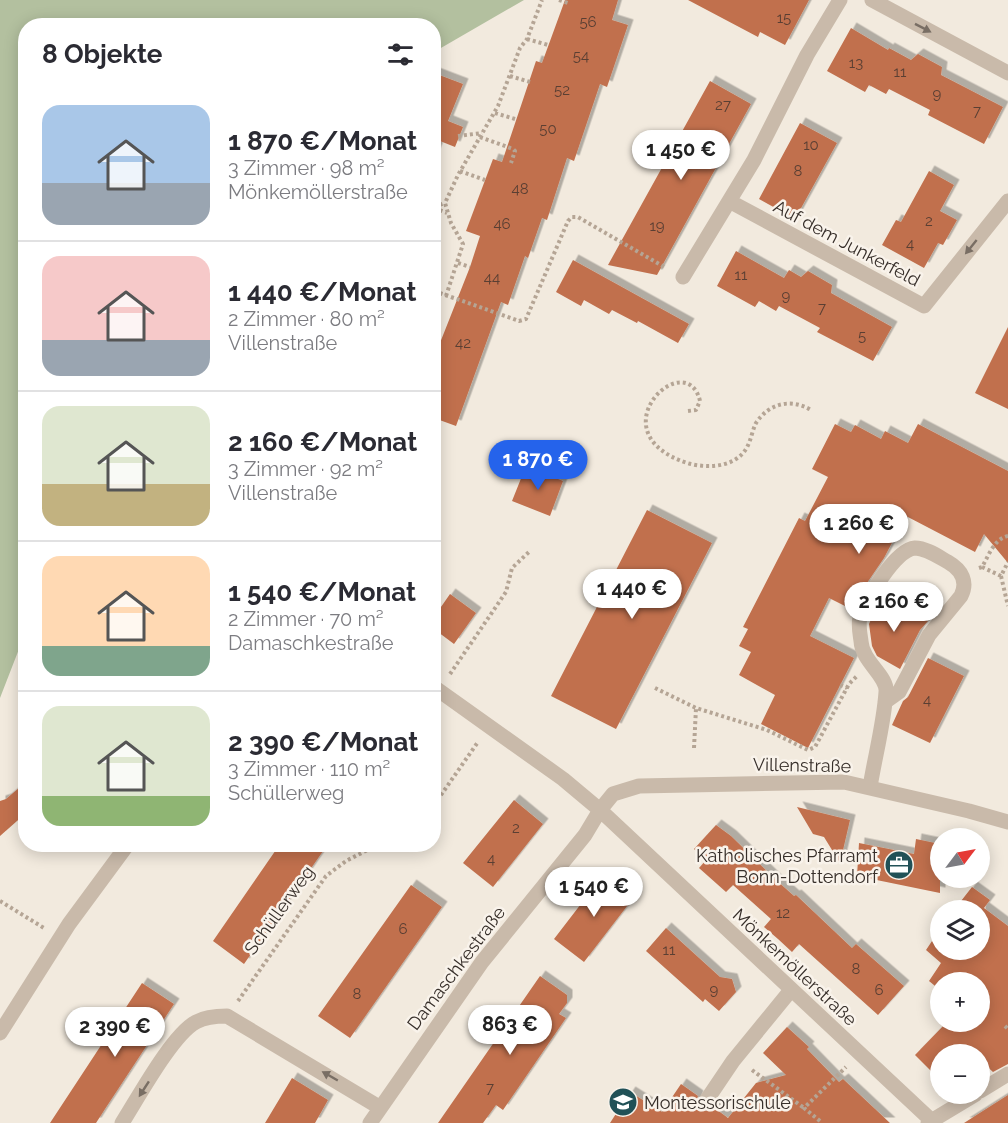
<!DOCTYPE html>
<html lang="de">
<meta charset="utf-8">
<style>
body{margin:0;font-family:Raleway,sans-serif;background:#f7f7f7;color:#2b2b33;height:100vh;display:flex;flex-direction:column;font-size:22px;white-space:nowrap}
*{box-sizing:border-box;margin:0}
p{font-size:20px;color:#7c7c81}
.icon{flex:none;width:33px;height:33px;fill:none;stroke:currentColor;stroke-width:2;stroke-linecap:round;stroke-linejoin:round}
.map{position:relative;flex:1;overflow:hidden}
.panel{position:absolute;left:18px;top:18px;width:423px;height:834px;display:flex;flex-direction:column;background:#fff;border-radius:24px;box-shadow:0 3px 15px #0003}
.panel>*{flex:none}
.needle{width:39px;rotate:58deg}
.buttons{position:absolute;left:930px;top:828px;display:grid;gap:12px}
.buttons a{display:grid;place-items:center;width:60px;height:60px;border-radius:50%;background:#fff;box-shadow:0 3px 15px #0003;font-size:30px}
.price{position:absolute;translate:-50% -51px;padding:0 14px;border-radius:21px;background:#fff;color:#222;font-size:20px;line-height:39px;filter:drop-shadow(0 2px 3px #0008)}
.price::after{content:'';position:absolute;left:50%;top:36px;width:18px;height:14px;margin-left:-9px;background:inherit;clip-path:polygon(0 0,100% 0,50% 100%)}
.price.active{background:#2563eb;color:#fff}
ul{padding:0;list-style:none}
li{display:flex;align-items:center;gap:18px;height:150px;padding:0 24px}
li+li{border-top:2px solid #e1e1e2}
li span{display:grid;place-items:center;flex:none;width:168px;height:120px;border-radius:18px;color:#555}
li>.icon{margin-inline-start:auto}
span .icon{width:72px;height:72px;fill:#fffc;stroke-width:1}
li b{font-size:26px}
h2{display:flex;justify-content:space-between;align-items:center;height:72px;padding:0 24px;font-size:26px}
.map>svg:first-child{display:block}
.green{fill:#b3c09f}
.building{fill:#c1704d;filter:url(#shadow)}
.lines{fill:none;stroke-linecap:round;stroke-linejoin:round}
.path{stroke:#b5a595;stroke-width:4;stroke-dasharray:3 3;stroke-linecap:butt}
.lane{stroke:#c9baaa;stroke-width:15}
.street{stroke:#c9baaa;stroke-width:15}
.oneway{fill:#796e64}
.labels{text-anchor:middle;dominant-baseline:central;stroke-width:5;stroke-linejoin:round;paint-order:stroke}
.number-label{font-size:15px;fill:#5a3f33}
.street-label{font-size:18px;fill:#372f2a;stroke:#f9f3eb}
.poi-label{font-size:18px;fill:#372f2a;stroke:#f9f3eb;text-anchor:end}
</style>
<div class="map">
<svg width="1008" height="1123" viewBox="0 0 1008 1123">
<defs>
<filter id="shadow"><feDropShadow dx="5.5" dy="-5.5" stdDeviation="0" flood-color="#0004"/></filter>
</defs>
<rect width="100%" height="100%" fill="#f2eade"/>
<path class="green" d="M0,0H524L434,52V26H26V631L0,698Z"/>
<path class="building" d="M565,0H618L612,20L628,25L607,87L600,84L574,161L567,158L547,220L542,218L528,258L525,256L508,305L501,302L456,426L434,418V358L470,267L480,236L466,231L493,159L502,162L536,61L542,63Z
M688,0H809L785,45L760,32L758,37Z
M851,28L888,50L889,48L911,60L918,54L942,67L941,75L1003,107L984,144L928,115L930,110L889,89L886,94L869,85L865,92L827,71Z
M434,73L463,84L448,121L463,127L455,147L440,141L435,154Z
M710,81L751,104L657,275L608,265Z
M800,123L837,143L795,219L759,199Z
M929,171L954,185L940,211L957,220L943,245L938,243L924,268L882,245L896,220L901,222Z
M736,251L784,278L789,270L801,277L808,271L832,285L831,293L892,327L873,361L817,332L820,328L779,306L776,311L759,301L755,307L717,286Z
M573,260L689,324L678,343L638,321L637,323L612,310L609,314L584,300L581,306L556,292Z
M1008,327V409L975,393Z
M835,424L851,432L855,425L881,439L885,431L908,443L918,424L1008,471V563L984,534L975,552L906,516L884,558L867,583L853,610L829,598L810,636L854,658L808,748L761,724L775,695L739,675L751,652L739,646L748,629L743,627L799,518L805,521L828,477L812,469Z
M526,466L563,481L550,516L512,501Z
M647,510L712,543L616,729L551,696Z
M450,594L476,613L454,644L434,629V617Z
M880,599L928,621L920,630L900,669L877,656L872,646L869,624Z
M928,658L964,676L930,743L892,725L903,701L908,697Z
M26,782V813L0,836V801L6,799Z
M514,800L543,824L493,887L463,863Z
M797,807L850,820L840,863L824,837L813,834Z
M716,825L731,836L776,880L794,896L796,895L852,948L856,944L904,986L878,1015L799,944L792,952L778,939L764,927L771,919L733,885L726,892L699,868L706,860L694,849Z
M916,839L940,844V893L857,876L859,843L914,854Z
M280,844H328L244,964L213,941Z
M604,874L634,897L584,962L554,939Z
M411,885L442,907L350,1038L318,1016Z
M972,887L990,900L984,908L1008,926V1064L993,1072L980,1060V1054H940V1080L915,1055L947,1022H980V982H940V990L929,981L941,963L926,950L940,929V950H980V910H954Z
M666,928L720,977L732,979L736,992L719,1011L705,999L703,1002L646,951Z
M540,976L567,995V1003L559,1014L566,1018L503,1110L496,1105L483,1123H438Z
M142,983L174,1004L105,1109L96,1123H50Z
M787,1027L809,1047L807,1049L839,1082L843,1079L890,1123H610L630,1092L662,1112L681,1084L698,1096L696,1101L700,1109L706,1111L713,1107L728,1118L756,1083L786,1075L763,1053Z
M292,1078L328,1100L315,1123H265Z
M1008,1095V1123H964Z"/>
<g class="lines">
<path class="path" d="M559,0L568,3
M527,39L548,45
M510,76L530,82
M495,113L515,119
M458,136L482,133
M480,137L513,149L515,151L511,163
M460,171L485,180
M434,207L445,203
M434,208L447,213
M458,263L470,267
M434,291L519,321L526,319L568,221L572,217H578L666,268
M446,296L463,244L451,223L445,203L458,175L498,106L520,48L527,39L542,0
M688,411L696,410L700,401C687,346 599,427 679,460C699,469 733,470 746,449C751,441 752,431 756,423C769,403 791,398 811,410
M982,567L1001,576L1008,562
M979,568L982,567C989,555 994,539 1008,536
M1001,576L1008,606
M450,674L506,592L512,568L530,551
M840,685L847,688
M655,688L696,708L767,730L808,750L815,747L849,684L857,676
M694,748L696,708
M434,805L478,742
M0,901L44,928
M238,1001L326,876L346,861L379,844
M1005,1026L1008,1029
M752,1070L804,1108
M820,1121L804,1108L846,1067"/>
<path class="lane" d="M870,787C875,756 884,723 886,692C888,676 862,662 861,641C860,634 858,624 860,618C866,599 895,550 915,548C926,548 939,557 948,562C962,570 968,582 961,596L929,635L899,692L885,702
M706,1101L733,1061L791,990"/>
<path class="street" d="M872,0L1008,73
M729,201L924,306L1008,201
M683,277L754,160L807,55L840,0
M434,687L563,779L600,810L932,1121
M0,1033L69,924L128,844
M980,1091L1008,1074
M122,1123C138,1098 172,1035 196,1022C205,1017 216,1016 227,1016L379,1107
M370,1123L482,962L585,835L600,810L613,794L639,786L844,782L969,811L1008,822
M928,1123L976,1094"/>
</g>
<defs><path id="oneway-solid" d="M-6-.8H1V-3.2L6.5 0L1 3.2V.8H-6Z" transform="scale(1.5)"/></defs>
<g class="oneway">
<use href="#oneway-solid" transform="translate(923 28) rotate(27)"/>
<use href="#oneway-solid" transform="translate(971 247) rotate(129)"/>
<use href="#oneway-solid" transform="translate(330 1076) rotate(-150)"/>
<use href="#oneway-solid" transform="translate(144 1089) rotate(123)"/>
</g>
<defs>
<g id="office-disc" transform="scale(1.5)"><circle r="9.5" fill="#215157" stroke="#f9f3eb"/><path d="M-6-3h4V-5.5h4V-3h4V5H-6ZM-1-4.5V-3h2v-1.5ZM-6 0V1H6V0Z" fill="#fff"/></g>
<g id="school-disc" transform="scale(1.5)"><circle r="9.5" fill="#215157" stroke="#f9f3eb"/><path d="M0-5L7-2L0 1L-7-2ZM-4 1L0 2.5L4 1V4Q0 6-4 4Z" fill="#fff"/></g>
</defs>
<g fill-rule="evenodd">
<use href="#office-disc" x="899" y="865"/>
<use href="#school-disc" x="623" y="1102"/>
</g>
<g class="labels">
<g class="number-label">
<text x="784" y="18">15</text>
<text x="588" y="22">56</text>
<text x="581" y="56">54</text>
<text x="856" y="63">13</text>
<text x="900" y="72">11</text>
<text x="562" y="90">52</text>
<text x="937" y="94">9</text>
<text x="723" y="105">27</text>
<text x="977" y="111">7</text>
<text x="548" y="129">50</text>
<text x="811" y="145">10</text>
<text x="798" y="171">8</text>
<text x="520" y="189">48</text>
<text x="929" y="221">2</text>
<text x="502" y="224">46</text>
<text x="657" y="226">19</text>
<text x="910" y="244">4</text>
<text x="741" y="275">11</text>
<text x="492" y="278">44</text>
<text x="786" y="296">9</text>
<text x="822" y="308">7</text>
<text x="862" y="336">5</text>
<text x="463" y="343">42</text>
<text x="927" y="700">4</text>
<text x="516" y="828">2</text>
<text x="491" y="859">4</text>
<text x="783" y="913">12</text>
<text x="403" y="929">6</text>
<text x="669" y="950">11</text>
<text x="856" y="969">8</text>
<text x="714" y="990">9</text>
<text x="879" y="990">6</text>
<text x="357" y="994">8</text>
<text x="490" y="1088">7</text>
</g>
<g class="street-label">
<text transform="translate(847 243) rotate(28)">Auf dem Junkerfeld</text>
<text transform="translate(802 765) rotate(1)">Villenstraße</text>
<text transform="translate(279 910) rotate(-54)">Schüllerweg</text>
<text transform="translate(795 967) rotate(43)">Mönkemöllerstraße</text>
<text transform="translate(456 968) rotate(-53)">Damaschkestraße</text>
</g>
<g class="poi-label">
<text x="878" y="855">Katholisches Pfarramt<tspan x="878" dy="21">Bonn-Dottendorf</tspan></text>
<text x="644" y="1102" text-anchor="start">Montessorischule</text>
</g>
</g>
</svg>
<div class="buttons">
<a><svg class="needle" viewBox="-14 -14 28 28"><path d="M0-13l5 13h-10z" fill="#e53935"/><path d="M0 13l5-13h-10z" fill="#7c7c81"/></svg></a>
<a><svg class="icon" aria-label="layers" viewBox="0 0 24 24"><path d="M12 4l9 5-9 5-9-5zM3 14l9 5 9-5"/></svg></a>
<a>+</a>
<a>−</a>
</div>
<b class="price" style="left:681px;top:181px">1 450 €</b>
<b class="price active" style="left:538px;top:491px">1 870 €</b>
<b class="price" style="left:859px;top:555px">1 260 €</b>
<b class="price" style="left:632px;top:620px">1 440 €</b>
<b class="price" style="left:894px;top:633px">2 160 €</b>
<b class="price" style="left:594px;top:918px">1 540 €</b>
<b class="price" style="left:510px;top:1056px">863 €</b>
<b class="price" style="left:115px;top:1058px">2 390 €</b>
<section class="panel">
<h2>8 Objekte<svg class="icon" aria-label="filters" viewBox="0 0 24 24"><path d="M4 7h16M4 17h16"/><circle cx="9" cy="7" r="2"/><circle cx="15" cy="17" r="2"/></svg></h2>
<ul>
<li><span style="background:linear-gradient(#a9c7e8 65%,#9aa5b1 0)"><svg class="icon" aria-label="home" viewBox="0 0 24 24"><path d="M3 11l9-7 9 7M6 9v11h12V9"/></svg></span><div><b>1 870 €/Monat</b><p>3 Zimmer · 98 m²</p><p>Mönkemöllerstraße</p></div></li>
<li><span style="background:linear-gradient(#f6c9c9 70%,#9aa5b1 0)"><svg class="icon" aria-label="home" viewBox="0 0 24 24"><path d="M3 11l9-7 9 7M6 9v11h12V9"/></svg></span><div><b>1 440 €/Monat</b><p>2 Zimmer · 80 m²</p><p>Villenstraße</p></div></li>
<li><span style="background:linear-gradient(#dfe7d0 65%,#c2b280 0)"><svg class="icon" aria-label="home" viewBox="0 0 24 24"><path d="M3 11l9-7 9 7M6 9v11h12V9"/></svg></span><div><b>2 160 €/Monat</b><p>3 Zimmer · 92 m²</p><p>Villenstraße</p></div></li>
<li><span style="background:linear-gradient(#ffd9b3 75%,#7fa58c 0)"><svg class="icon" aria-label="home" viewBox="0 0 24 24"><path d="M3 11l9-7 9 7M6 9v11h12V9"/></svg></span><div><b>1 540 €/Monat</b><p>2 Zimmer · 70 m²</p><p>Damaschkestraße</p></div></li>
<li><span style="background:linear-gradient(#dfe7d0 75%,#8fb573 0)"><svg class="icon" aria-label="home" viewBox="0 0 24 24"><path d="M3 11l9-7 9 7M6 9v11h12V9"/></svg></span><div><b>2 390 €/Monat</b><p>3 Zimmer · 110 m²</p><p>Schüllerweg</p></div></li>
</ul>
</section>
</div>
